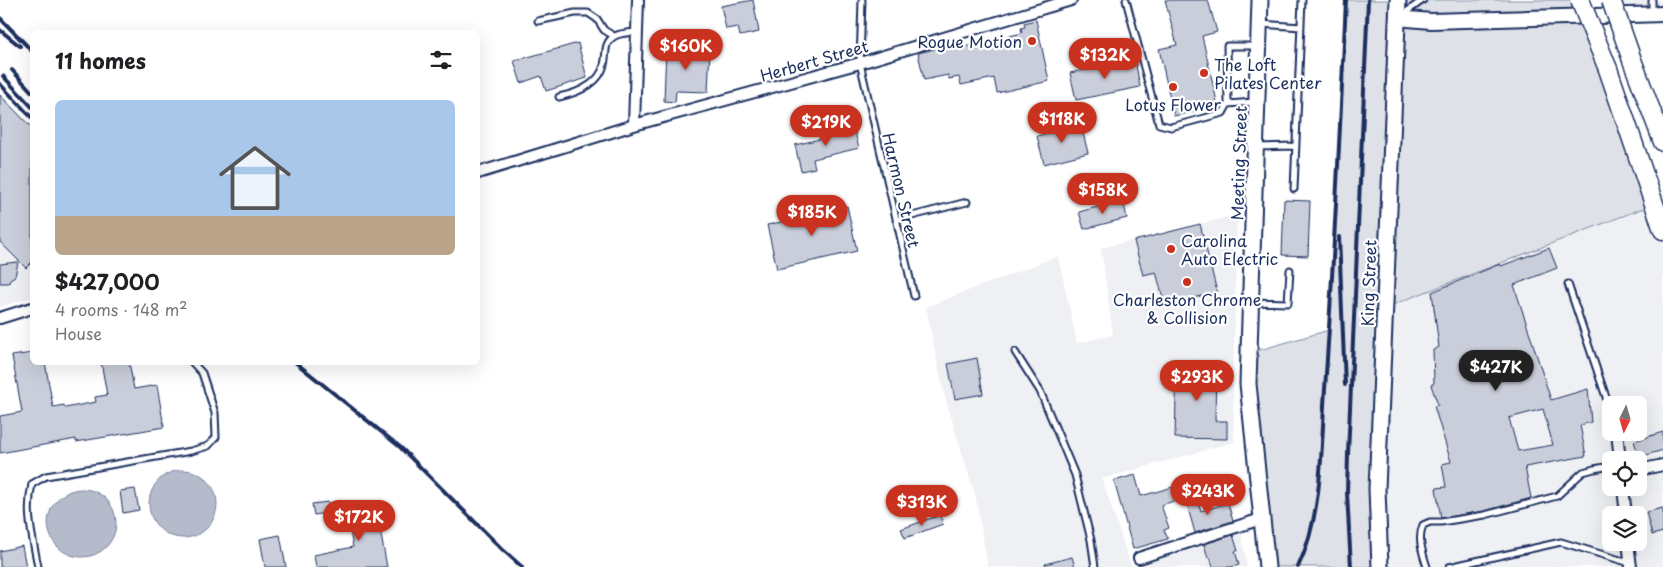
<!DOCTYPE html>
<meta charset="utf-8">
<style>
body{margin:0;font-family:"Playpen Sans",sans-serif;background:#f6f6f6;color:#202124;height:100vh;display:flex;flex-direction:column;font-size:19px;white-space:nowrap}
*{box-sizing:border-box;margin:0}
p{font-size:16px;color:#757577}
.icon{flex:none;width:28px;height:28px;fill:none;stroke:currentColor;stroke-width:2;stroke-linecap:round;stroke-linejoin:round}
.map{position:relative;flex:1;overflow:hidden}
.sheet{position:absolute;left:30px;top:30px;width:450px;height:335px;display:flex;flex-direction:column;background:#fff;border-radius:8px;box-shadow:0 5px 20px #0002}
.sheet>*{flex:none}
.needle{width:32px;rotate:185deg}
.fabs{position:absolute;left:1602px;top:396px;display:grid;gap:10px}
.fabs a{display:grid;place-items:center;width:45px;height:45px;border-radius:8px;background:#fff;box-shadow:0 5px 20px #0002;font-size:25px}
.price{position:absolute;translate:-50% -42px;padding:0 11px;border-radius:18px;background:#c8321e;color:#fff;font-size:16px;line-height:32px;filter:drop-shadow(0 1px 2px #0008)}
.price::after{content:'';position:absolute;left:50%;top:30px;width:15px;height:11px;margin-left:-8px;background:inherit;clip-path:polygon(0 0,100% 0,50% 100%)}
.price.selected{background:#222;color:#fff}
ul{padding:0;list-style:none}
li{display:grid;align-content:center;gap:10px;height:265px;padding:0 25px}
li span{display:grid;place-items:center;height:155px;border-radius:8px;color:#555}
li>.icon{margin-inline-start:auto}
span .icon{width:90px;height:90px;fill:#fffc;stroke-width:1}
li b{font-size:21px}
h2{display:flex;justify-content:space-between;align-items:center;height:60px;padding:0 25px;font-size:21px}
.map>svg:first-child{display:block}
.built{fill:#eff0f4;fill-rule:evenodd}
.green{fill:#dee1e7;stroke:#7c88a2}
.water{fill:#b5bbca;stroke:#77839f}
.building{fill:#caceda;stroke:#1b2f5e;fill-rule:evenodd}
.lines{fill:none;stroke-linecap:round;stroke-linejoin:round}
.lane-casing{stroke:#1b2f5e;stroke-width:9}
.street-casing{stroke:#1b2f5e;stroke-width:14}
.secondary-casing{stroke:#1b2f5e;stroke-width:18}
.primary-casing{stroke:#1b2f5e;stroke-width:19}
.highway-casing{stroke:#1b2f5e;stroke-width:21}
.lane{stroke:#fff;stroke-width:5}
.street{stroke:#fff;stroke-width:10}
.secondary{stroke:#fff;stroke-width:14}
.primary{stroke:#fff;stroke-width:15}
.highway{stroke:#fff;stroke-width:18}
.rail{stroke:#1b2f5e;stroke-width:4}
.highway-bridge-casing{stroke:#1b2f5e;stroke-width:21;stroke-linecap:butt}
.highway-bridge{stroke:#fff;stroke-width:18}
.poi-dot{fill:#c8321e;stroke:#fff;stroke-width:2}
.labels{text-anchor:middle;dominant-baseline:central;stroke-width:4.5;stroke-linejoin:round;paint-order:stroke}
.poi-label{font-size:16px;fill:#1b2f5e;stroke:#fff;text-anchor:start}
.street-label{font-size:16px;fill:#1b2f5e;stroke:#fff}
</style>
<div class="map">
<svg width="1663" height="567" viewBox="0 0 1663 567">
<rect width="100%" height="100%" fill="#fff"/>
<filter id="ink" filterUnits="userSpaceOnUse"><feTurbulence type="fractalNoise" baseFrequency=".02" numOctaves="2"/><feDisplacementMap in="SourceGraphic" scale="10" xChannelSelector="R" yChannelSelector="G"/><feConvolveMatrix kernelMatrix="1 2 1 2 8 2 1 2 1" color-interpolation-filters="sRGB"/></filter>
<g filter="url(#ink)">
<path class="built" d="M1614,0H1663V14L1620,15Z
M0,95L32,128V297L0,307Z
M1654,204L1663,230V567H1380L1384,308ZM1611,405H1639V432H1611ZM1611,460H1639V488H1611ZM1611,515H1639V542H1611Z
M1237,215L1233,383L1234,442L1102,479L1131,566L1241,533L1247,567H988L976,498L944,394L926,307L1058,256L1077,343L1113,335L1101,248Z"/>
<path class="green" d="M1346,0H1580L1654,204L1384,308L1380,567H1267L1249,353L1329,330Z"/>
<path class="water" d="M149 504a34 34 0 1 1 68 0a34 34 0 1 1-68 0Z
M48 523a34 34 0 1 1 68 0a34 34 0 1 1-68 0Z"/>
<path class="building" d="M753,0L759,32L740,36L738,27L726,29L721,6Z
M1165,0H1208L1217,32L1202,36L1218,106L1174,116L1159,49L1177,45Z
M1036,20L1049,81L997,93L994,78L961,85L959,77L949,79L948,75L924,80L918,53L951,45L952,50L1022,33L1021,28L1025,27L1024,23Z
M578,43L587,78L546,91L541,76L521,83L514,61Z
M666,46L710,48L708,92L676,91L675,102L664,101Z
M1135,59L1140,87L1076,100L1070,73Z
M0,95L32,128V262L26,268L0,242Z
M853,125L859,148L813,159L815,168L801,171L795,145L841,134L840,129Z
M1081,125L1088,153L1044,164L1037,136Z
M1123,200L1127,218L1084,229L1079,212Z
M1284,200L1310,201L1308,256L1282,255Z
M847,206L857,251L777,269L767,225L805,217L803,210L815,207L816,213Z
M1200,224L1217,292L1165,305L1156,272L1143,275L1134,241Z
M1549,248L1557,268L1514,285L1551,400L1588,389L1591,422L1580,425L1586,456L1525,467L1531,498L1484,511L1441,518L1436,488L1446,487L1442,464L1451,462L1434,406L1438,405L1431,385L1434,383L1433,350L1439,347L1432,292L1500,264L1501,266ZM1543,409L1553,445L1518,451L1509,418Z
M18,262L15,276L10,279L9,283H0V264Z
M32,353V362H45L53,407L64,405L65,408L96,402L95,397L107,395L101,362H129L134,389L157,385L164,427L76,442V439L0,453V416L22,412L12,356Z
M977,358L983,394L955,399L948,364Z
M1177,361L1216,362L1215,421H1227V439L1175,438Z
M1663,432V450L1639,457L1634,441Z
M1135,475L1141,496L1173,487L1177,500L1161,505L1169,528L1164,530L1168,539L1133,549L1114,481Z
M135,489L139,510L123,513L120,491Z
M1197,498L1201,511L1228,503L1233,521L1195,533L1186,501Z
M328,502L330,512L314,515L312,504Z
M375,503L387,567H316L314,555L353,547L346,509Z
M1663,508V532L1652,535L1646,512Z
M940,515L943,524L905,538L901,529Z
M280,535L286,567H265L260,539Z
M1233,535L1238,551H1235L1239,565L1231,567H1213L1210,557L1208,558L1204,544Z
M22,546L26,567H0V551Z
M1072,557L1075,567H1046L1045,564Z"/>
<g class="lines">
<g class="lane-casing">
<path id="lane" d="M862,0L860,63L914,296
M1126,0L1159,124L1171,127L1223,113L1228,104L1254,102
M1652,0V12
M1402,15L1423,0
M538,21L575,13H588L597,19L604,30L614,36
M1261,24L1301,27
M559,97C577,93 599,85 604,65C606,58 605,51 607,45C611,33 625,33 637,32
M1228,104L1227,46H1256
M1256,147L1296,146
M1294,189L1302,0
M896,220L967,202
M1568,284L1611,412
M1252,302L1288,303L1290,270
M1015,352L1040,391L1075,475L1091,540L1095,567
M38,567C33,538 25,514 32,484L46,476L191,451L208,446L216,437L215,413L202,373L192,362
M1427,567C1423,554 1417,539 1423,525L1430,522H1441L1485,515L1557,496L1583,472L1594,469L1611,466
M1449,567L1561,542L1630,563"/>
</g>
<g class="street-casing">
<path id="street" d="M634,125L638,0
M478,173L634,125L860,63L1071,0
M0,318L32,308
M1617,432L1620,460
M1639,470L1663,465
M1623,488L1626,515
M1628,542L1631,567
M1139,558L1261,519"/>
</g>
<g class="secondary-casing">
<path id="secondary" d="M1397,18L1431,21L1663,14"/>
</g>
<g class="primary-casing">
<path id="primary" d="M1260,0L1248,384L1267,567
M1380,567L1377,489L1398,0"/>
</g>
<g class="highway-casing">
<path id="highway" d="M1632,60L1663,142
M1608,69L1663,230"/>
</g>
<use href="#lane" class="lane"/>
<use href="#street" class="street"/>
<use href="#secondary" class="secondary"/>
<use href="#primary" class="primary"/>
<use href="#highway" class="highway"/>
<path class="rail" d="M0,18L32,51
M0,30L20,46
M12,70L32,92
M3,76L32,107
M0,84L32,118
M1339,237L1345,385
M295,362L400,447L502,549L522,567
M1298,567C1323,515 1321,446 1325,389C1334,259 1340,130 1346,0
M1351,567L1347,493L1348,454L1368,0"/>
<g class="highway-bridge-casing">
<path id="highway-bridge" d="M1580,0L1608,69
M1611,0L1632,60"/>
</g>
<use href="#highway-bridge" class="highway-bridge"/>
</g>
</g>
<g class="poi-dot">
<circle cx="1032" cy="41" r="5"/>
<circle cx="1204" cy="73" r="5"/>
<circle cx="1173" cy="87" r="5"/>
<circle cx="1171" cy="249" r="5"/>
<circle cx="1187" cy="282" r="5"/>
</g>
<g class="labels">
<g class="poi-label">
<text x="1022" y="41" text-anchor="end">Rogue Motion</text>
<text x="1214" y="64">The Loft<tspan x="1214" dy="18">Pilates Center</tspan></text>
<text x="1173" y="104" text-anchor="middle">Lotus Flower</text>
<text x="1181" y="240">Carolina<tspan x="1181" dy="18">Auto Electric</tspan></text>
<text x="1187" y="299" text-anchor="middle">Charleston Chrome<tspan x="1187" dy="18">&amp; Collision</tspan></text>
</g>
<g class="street-label">
<text transform="translate(814 60) rotate(-16)">Herbert Street</text>
<text transform="translate(1238 163) rotate(-88)">Meeting Street</text>
<text transform="translate(902 190) rotate(77)">Harmon Street</text>
<text transform="translate(1368 283) rotate(-88)">King Street</text>
</g>
</g>
</svg>
<div class="fabs">
<a><svg class="needle" viewBox="-14 -14 28 28"><path d="M0-13l5 13h-10z" fill="#e53935"/><path d="M0 13l5-13h-10z" fill="#757577"/></svg></a>
<a><svg class="icon" aria-label="locate" viewBox="0 0 24 24"><circle cx="12" cy="12" r="6"/><path d="M12 2v4M12 18v4M2 12h4M18 12h4"/></svg></a>
<a><svg class="icon" aria-label="layers" viewBox="0 0 24 24"><path d="M12 4l9 5-9 5-9-5zM3 14l9 5 9-5"/></svg></a>
</div>
<b class="price" style="left:686px;top:71px">$160K</b>
<b class="price" style="left:1105px;top:80px">$132K</b>
<b class="price" style="left:1062px;top:144px">$118K</b>
<b class="price" style="left:826px;top:147px">$219K</b>
<b class="price" style="left:1103px;top:215px">$158K</b>
<b class="price" style="left:812px;top:237px">$185K</b>
<b class="price selected" style="left:1496px;top:392px">$427K</b>
<b class="price" style="left:1197px;top:402px">$293K</b>
<b class="price" style="left:1208px;top:516px">$243K</b>
<b class="price" style="left:922px;top:527px">$313K</b>
<b class="price" style="left:359px;top:542px">$172K</b>
<section class="sheet">
<h2>11 homes<svg class="icon" aria-label="filters" viewBox="0 0 24 24"><path d="M4 7h16M4 17h16"/><circle cx="9" cy="7" r="2"/><circle cx="15" cy="17" r="2"/></svg></h2>
<ul>
<li><span style="background:linear-gradient(#a9c7e8 75%,#b9a48a 0)"><svg class="icon" aria-label="home" viewBox="0 0 24 24"><path d="M3 11l9-7 9 7M6 9v11h12V9"/></svg></span><div><b>$427,000</b><p>4 rooms · 148 m²</p><p>House</p></div></li>
</ul>
</section>
</div>
